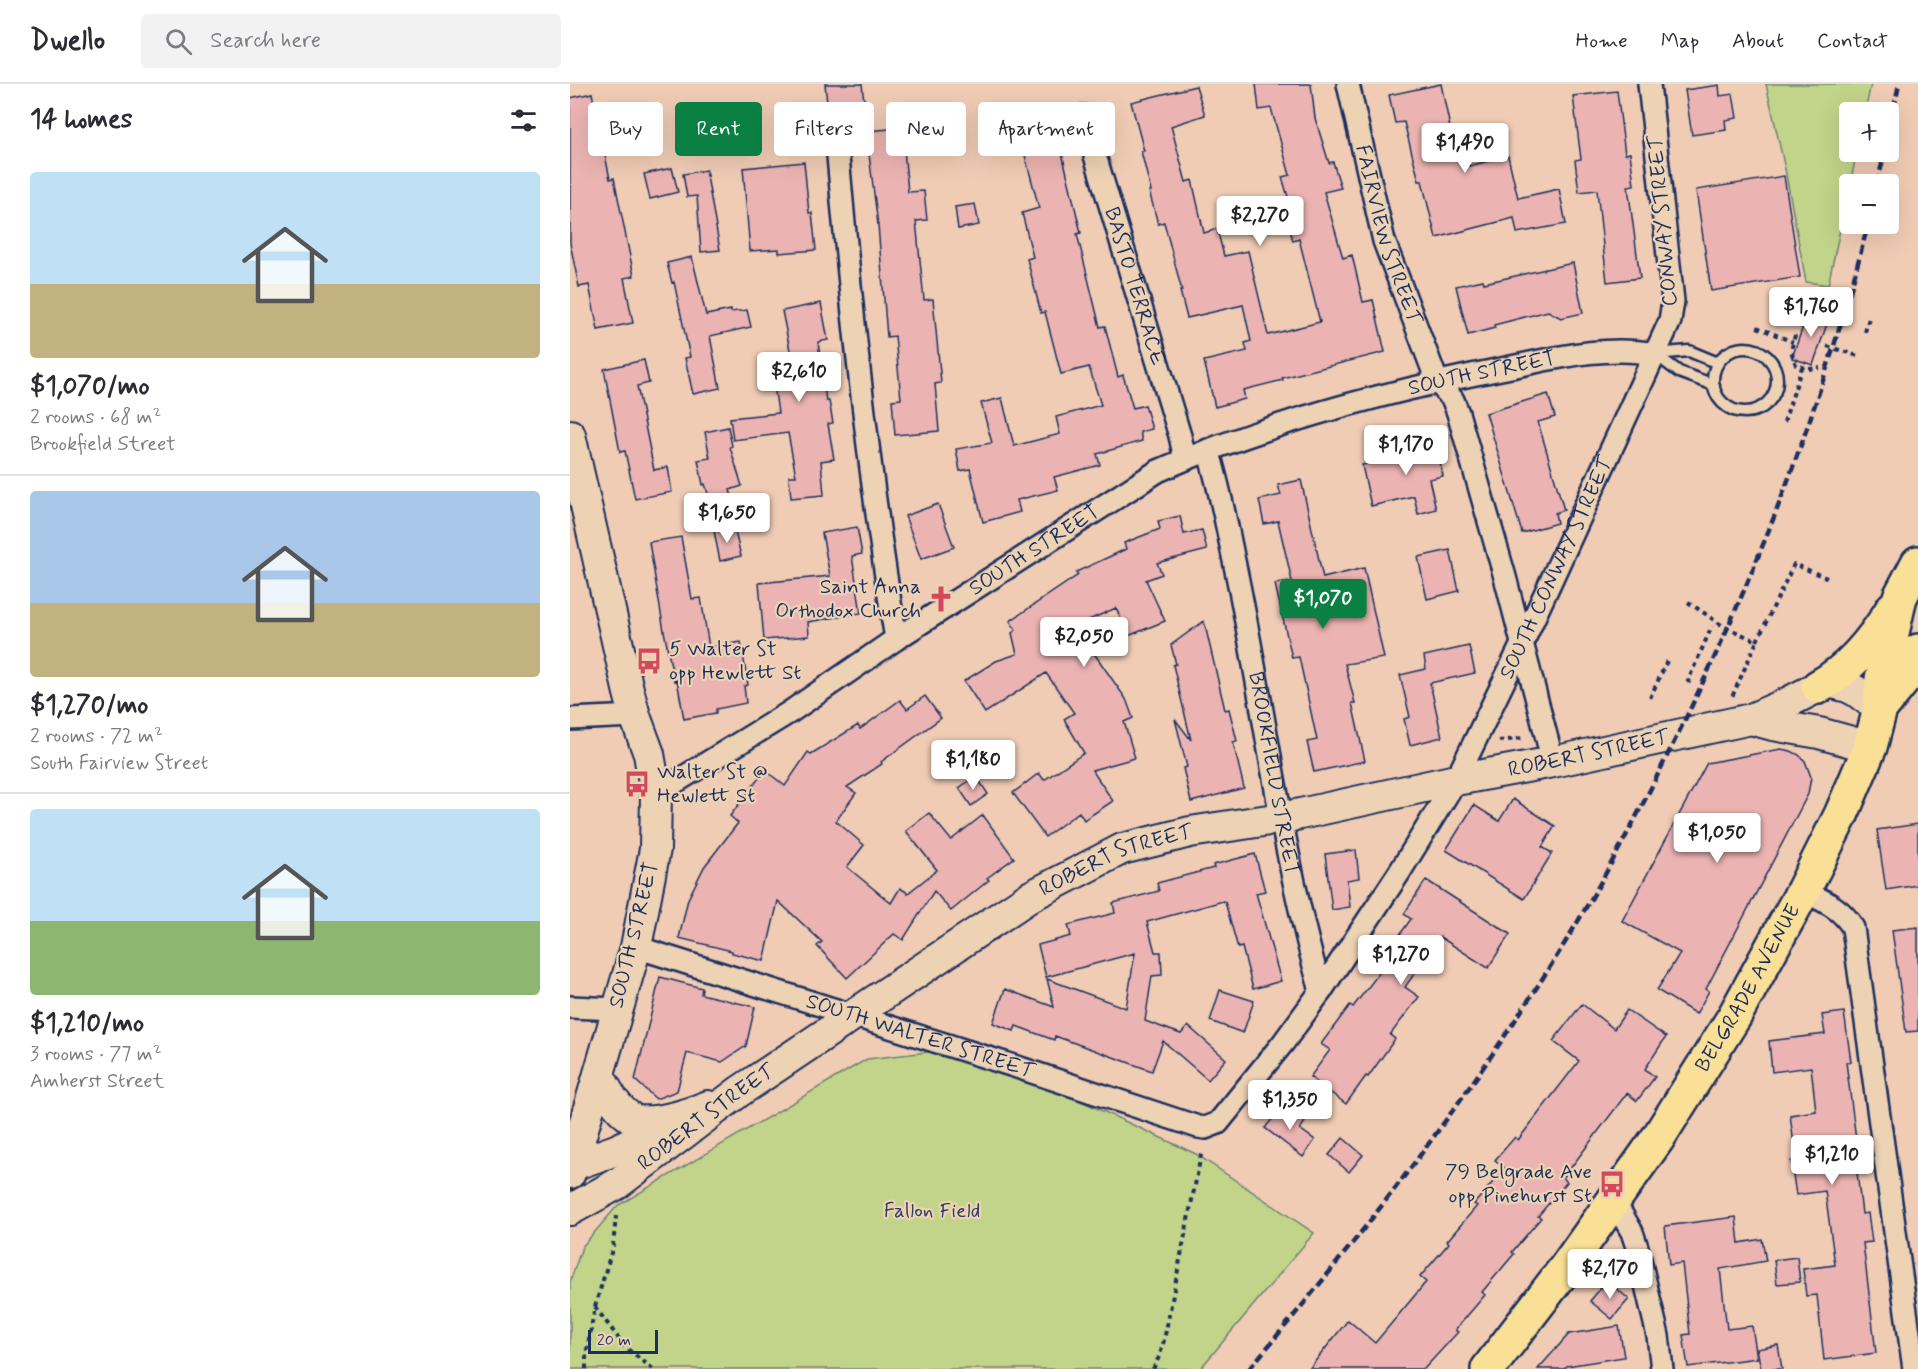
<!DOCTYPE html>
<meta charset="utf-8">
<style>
body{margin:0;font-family:Mynerve,sans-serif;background:#f2f2f3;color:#2b2b33;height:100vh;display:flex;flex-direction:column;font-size:22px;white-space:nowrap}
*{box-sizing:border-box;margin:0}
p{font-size:20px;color:#7c7c81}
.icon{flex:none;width:33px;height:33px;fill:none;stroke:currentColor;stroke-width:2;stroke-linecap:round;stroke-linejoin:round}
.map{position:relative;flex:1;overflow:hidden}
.sheet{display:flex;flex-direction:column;background:#fff;width:570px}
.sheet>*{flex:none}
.banner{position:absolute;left:18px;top:18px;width:570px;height:54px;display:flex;gap:12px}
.buttons{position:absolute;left:1269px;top:18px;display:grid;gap:12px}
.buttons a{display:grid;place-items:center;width:60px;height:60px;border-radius:6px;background:#fff;box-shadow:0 6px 24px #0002;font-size:30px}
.scale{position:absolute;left:18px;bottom:15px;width:70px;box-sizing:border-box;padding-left:6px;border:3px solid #1b2f5e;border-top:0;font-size:16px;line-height:21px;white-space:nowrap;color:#1b2f5e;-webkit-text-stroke:4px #edd2b4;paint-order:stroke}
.price{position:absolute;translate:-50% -51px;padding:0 14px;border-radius:6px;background:#fff;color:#222;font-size:20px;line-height:39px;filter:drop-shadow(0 2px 3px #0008)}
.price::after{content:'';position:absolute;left:50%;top:36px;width:18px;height:14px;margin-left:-9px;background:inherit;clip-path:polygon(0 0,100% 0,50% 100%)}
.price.current{background:#0b8043;color:#fff}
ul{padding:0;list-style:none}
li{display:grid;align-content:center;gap:12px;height:318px;padding:0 30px}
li+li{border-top:2px solid #e1e1e2}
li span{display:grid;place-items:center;height:186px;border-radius:6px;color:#555}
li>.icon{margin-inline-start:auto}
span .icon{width:108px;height:108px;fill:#fffc;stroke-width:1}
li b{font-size:26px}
h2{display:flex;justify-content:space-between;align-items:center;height:72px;padding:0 30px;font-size:26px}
.tag{padding:0 21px;border-radius:6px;background:#fff;box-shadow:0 6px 24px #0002;font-size:21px;line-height:54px}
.tag.current{background:#0b8043;color:#fff}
header{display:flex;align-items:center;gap:36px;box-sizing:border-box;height:84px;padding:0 30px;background:#fff;border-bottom:2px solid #e1e1e2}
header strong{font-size:28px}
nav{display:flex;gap:33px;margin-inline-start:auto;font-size:21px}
.search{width:420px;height:54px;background:#f2f2f3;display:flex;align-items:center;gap:15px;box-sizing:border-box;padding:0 21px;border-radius:6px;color:#7c7c81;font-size:22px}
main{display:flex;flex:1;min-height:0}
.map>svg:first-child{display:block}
.green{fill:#c1d489;stroke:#6e8274;stroke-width:1.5}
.building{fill:#ebb4b2;stroke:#1b2f5e;stroke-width:1.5}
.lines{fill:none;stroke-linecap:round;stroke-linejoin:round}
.lane-casing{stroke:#1b2f5e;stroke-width:15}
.street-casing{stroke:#1b2f5e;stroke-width:26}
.secondary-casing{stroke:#1b2f5e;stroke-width:34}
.primary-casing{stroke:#1b2f5e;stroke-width:38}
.path{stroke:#1b2f5e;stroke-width:4;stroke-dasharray:4.5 4.5;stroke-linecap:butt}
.lane{stroke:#edd2b4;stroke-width:10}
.street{stroke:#edd2b4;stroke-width:21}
.secondary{stroke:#edd2b4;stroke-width:30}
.primary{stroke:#fadf96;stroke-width:33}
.rail{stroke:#1b2f5e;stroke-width:4.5;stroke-dasharray:9 4.5;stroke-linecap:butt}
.labels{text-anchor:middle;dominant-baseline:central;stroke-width:4.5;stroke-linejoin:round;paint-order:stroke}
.street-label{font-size:21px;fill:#1b2f5e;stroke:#edd2b4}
.poi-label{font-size:21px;fill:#1b2f5e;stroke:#edd2b4;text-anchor:end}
.park-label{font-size:21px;fill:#2c4062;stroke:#edd2b4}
</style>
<header>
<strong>Dwello</strong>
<div class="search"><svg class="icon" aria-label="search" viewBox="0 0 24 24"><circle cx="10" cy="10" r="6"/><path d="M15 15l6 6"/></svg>Search here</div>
<nav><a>Home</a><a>Map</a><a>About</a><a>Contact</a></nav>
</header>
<main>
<section class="sheet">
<h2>14 homes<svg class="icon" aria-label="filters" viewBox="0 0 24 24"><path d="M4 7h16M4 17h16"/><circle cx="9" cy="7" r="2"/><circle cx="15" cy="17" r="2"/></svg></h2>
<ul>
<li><span style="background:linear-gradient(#bfe0f5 60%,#c2b280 0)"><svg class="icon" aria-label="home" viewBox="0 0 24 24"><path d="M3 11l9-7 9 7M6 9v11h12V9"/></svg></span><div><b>$1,070/mo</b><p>2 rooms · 68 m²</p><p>Brookfield Street</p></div></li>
<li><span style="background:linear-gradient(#a9c7e8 60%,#c2b280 0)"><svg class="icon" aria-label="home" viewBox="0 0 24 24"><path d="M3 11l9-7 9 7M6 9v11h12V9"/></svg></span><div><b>$1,270/mo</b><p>2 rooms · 72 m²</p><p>South Fairview Street</p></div></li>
<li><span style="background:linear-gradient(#bfe0f5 60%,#8fb573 0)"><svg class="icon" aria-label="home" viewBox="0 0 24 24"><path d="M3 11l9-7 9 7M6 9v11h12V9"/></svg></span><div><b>$1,210/mo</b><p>3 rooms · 77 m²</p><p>Amherst Street</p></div></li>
</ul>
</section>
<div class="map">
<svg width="1348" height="1285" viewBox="0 0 1348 1285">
<rect width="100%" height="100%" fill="#f0ccb5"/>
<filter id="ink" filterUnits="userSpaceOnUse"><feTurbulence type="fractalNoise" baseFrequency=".0167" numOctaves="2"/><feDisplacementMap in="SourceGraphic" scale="12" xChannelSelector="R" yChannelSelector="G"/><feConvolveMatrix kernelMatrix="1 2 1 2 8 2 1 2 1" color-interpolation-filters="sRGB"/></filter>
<g filter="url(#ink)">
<path class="green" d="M1196,0H1301L1295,28H1280V68H1287L1258,201L1236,198L1215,85Z
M384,965L498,1011L626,1070L744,1149L630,1285H0V1198L12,1163L47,1122L297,975Z"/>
<path class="building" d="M255,0H292L297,44L260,48Z
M686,0H741L745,34L759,79L763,78L771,104L754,108L773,174L782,171L793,218L803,216L815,268L712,294L713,296L673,306L675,315L645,323L634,277L677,267L675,259L681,257L673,221L617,234L610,207H612L594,138L588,140L579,107H581L571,67H574L561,18L626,2L635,31L601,42L616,98L622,96L634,149L647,145L654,172L678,167L698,251L750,238L729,155L723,157L718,138L725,136L712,93L720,91L701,24L689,26Z
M871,0L883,58L892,56L899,82L938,72L948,114L989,105L996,140L947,149L944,134L866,154L852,97H849L834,38L825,39L819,11Z
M1149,1L1150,12L1163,10L1167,34L1155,36L1156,46L1122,51L1115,6Z
M1047,7L1055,70L1060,69L1064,101L1058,102L1070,194L1037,198L1027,106L1009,108L1005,76L1011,75L1003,12Z
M22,9L40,95L44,94L64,192L54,194L63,239L28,246L19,201L9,203L0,159V14Z
M477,30L487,70L492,69L511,149L507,150L530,243L535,242L548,293L553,291L563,324L575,321L582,345L570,348L572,357L527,370L530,381L484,393L488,406L447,416L450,428L413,438L400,385L390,387L386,365L422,359L411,319L432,314L444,362L490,350L486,333L531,321L519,283L491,290L475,228L471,229L457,175L463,173L452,129L469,124L453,64L447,66L440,40Z
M332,44L338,108L354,107L357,136L346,137L354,216L363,215L371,299L365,300L369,347L325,351L322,316L331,315L325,252L317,253L308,141L296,47Z
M234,78L239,129H242L246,166L209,169V165L180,167L173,84Z
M102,84L108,108L80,115L74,90Z
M136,86L150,166L131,168L127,112L117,113L113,90Z
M1214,92L1230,193L1141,207L1126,106Z
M405,120L409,141L388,145L385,123Z
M122,173L136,231L161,226V228L177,226L181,243L140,252L150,304L123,310L115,274L120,273L104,198L102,199L97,179Z
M1003,179L1013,229L991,234L978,227L924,241L925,244L898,251L886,202L913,196L914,199Z
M251,219L258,256L248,258L256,317H259L263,339L258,340L264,375L251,377L254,411L221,414L219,392H226L218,349L163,356L160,334L208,329L201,279L222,276L212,227Z
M1238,228L1259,234L1243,281L1222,274Z
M74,276L79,299L67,302L84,386L98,383L102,408L65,415L55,367L50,368L34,285Z
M978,310L985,333L968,338L994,426L985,429L987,439L952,449L916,329Z
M158,343L162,362L160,363L172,402L160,406L165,422L144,428L135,400L133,401L128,376L140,374L135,348Z
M863,348L873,392L859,395L866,425L848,430L844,412L801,422L792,381L845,370L841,353Z
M731,396L753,494L794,484L814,574L775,580L785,619H782L795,677L744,688L737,658L747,656L729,573L722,574L705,500L722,497L708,437L694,440L689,416L711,411L708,401Z
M368,420L384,463L351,475L335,432Z
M610,432L614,450L632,446L637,466L587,479L592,490L576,496L595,537L558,552L546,524L505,542L556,615L563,634L554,638L565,674L522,686L543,717L514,736L509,728L475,753L443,709L469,689L474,696L514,669L494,635L504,629L476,589L415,629L394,597L426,577L447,570L442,549L446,546L440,537L508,491L506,488L556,465L554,459L590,445L588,437Z
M287,443L292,470L282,472L291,529L238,538L239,552L194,556L189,499L260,492L252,449Z
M164,444L171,472L150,477L144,447Z
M111,453L122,515L131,514L139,563L171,558L178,601L174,602L176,619L146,625V629L114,635L107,596L104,597L94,547L79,458Z
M880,466L889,507L857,515L848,473Z
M634,537L655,626L659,625L667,657L663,658L674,704L621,718L613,684L617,683L605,635L621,656L603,581L606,580L601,561Z
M899,562L905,589L860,599L872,653L840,661L834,635L840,633L830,591L856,585L854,572Z
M355,612L371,634L311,678L312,680L277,703L286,709L266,737L294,761L277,783L321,819L330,804L338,809L367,786L336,747L359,729L381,756L413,731L444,774L417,794L419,796L381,827L364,807L333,856L324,850L277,894L247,862L252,858L208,817L194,877L162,869V867L109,854L118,815L134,783L168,739L160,732L195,686L215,702L238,668L241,670L288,641L290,645L330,616L337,625Z
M1211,665L1221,667L1229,671L1235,677L1241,693L1238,710L1136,905L1139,907L1126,930L1087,906L1110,869L1052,837L1137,679Z
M406,692L418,710L401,722L389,704Z
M943,715L985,742L972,763L982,769L954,815L876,766L904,721L929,737Z
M1348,740V801L1316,806L1307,746Z
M786,766L789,794L777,796L780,823L762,826L755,770Z
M685,770L695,807L686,809L711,897L683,905L672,863L668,864L655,818L653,817L577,838L585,868H591L592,891L582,892L575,937L611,950L618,942L656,975L638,996L593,957L582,987L485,952L484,956L446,942L444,947L423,939L435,905L484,923L477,895L556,924L565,869L476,893L468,861L501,852L498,841L545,829L543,819L589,807L587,799L644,784L643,781Z
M856,796L940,850L918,884L870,853L835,903L849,913L820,951L825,955L798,993L796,992L776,1020L740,993L760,966L751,960L780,921L783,923L819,876L814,873L841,835L834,830Z
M1348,843V947L1336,948L1322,846Z
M90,893L132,904L131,910L185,923L176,962L152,978L117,969L107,1007L86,1015L65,996Z
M650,906L684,917L673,949L640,937Z
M1012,920L1044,945L1057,926L1096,953L1075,985L1085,993L1067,1017L1057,1009L993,1094L997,1098L968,1132L971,1134L942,1168L944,1170L912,1208L915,1211L885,1246L888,1248L854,1285H739L778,1236L805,1259L856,1198L850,1193L879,1159L877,1157L907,1122L904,1120L935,1084L925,1076L945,1053L948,1056L1009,977L983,957Z
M1274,928L1281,978H1276L1286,1055H1283L1292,1130L1298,1129L1302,1158L1293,1159L1306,1269L1254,1276L1247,1211L1236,1212L1233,1185L1265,1181L1255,1107L1226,1111L1221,1077L1226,1076L1220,1031L1246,1027L1241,983L1202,988L1199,957L1255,950L1252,931Z
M713,1021L735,1038L730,1045L745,1056L733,1073L695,1044Z
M773,1054L793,1071L779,1088L759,1071Z
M1166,1133L1169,1159L1192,1155L1196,1177L1150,1185L1157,1245L1182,1242L1187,1274L1118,1283L1113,1251L1120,1250L1112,1179L1099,1181L1095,1142Z
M1227,1173L1230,1198L1207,1200L1204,1176Z
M1037,1197L1059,1215L1042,1235L1020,1217Z
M1049,1242L1054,1273L997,1282L994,1285H968L999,1250Z
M1208,1261L1212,1285H1191L1187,1265Z"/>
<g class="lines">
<g class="lane-casing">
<path id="lane" d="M1143 296a32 32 0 1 1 64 0a32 32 0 1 1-64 0Z
M1085,270L1109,288L1144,301
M1085,270L1119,267L1148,279"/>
</g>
<g class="street-casing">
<g id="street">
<path id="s1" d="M778,0L814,157L867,297L883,316L888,329L935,493L983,678"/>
<path id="s2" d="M513,32L610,352L615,375"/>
<path d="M268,72C282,234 299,395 326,555"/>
<path id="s3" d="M638,366C649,401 656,437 663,472C694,617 710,765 751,907"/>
<path d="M0,635L65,632"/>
<path id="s4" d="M86,710L220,628L326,555L588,387C699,338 818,307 936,284C986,274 1034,261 1085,270"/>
<path d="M1233,807C1254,817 1272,824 1283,844L1344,1285"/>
<path id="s5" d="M66,863L444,982L628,1043L635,1044L648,1039L713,959L751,907L829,789L886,696L952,560L1100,237L1103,217L1079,0"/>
<path d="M0,923L47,925"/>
<path d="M1044,1117L1062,1148L1067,1163L1088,1252L1092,1285"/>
</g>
</g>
<g class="secondary-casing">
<g id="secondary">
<path d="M0,351L58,605L65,632L79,670L86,710L85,765L66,863L0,1089"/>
<path d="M1181,635L1203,641L1249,649L1300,663"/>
<path d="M29,991C37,1006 45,1023 60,1033C76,1045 121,1029 138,1022"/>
<path d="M3,1081L46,1066L103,1038"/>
<path id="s6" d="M0,1126L47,1100L170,1007L461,812L552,765L620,748L712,734L886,696L983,678L1181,635L1215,620L1254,600L1263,599L1278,603L1286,607L1310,625"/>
</g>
</g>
<g class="primary-casing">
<g id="primary">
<path d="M1248,603C1279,586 1305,554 1323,524"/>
<path d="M1310,625L1335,594L1348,567"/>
<path id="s7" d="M918,1285L997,1182L1088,1054L1164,933L1233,807L1271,731L1300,663L1310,625L1312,595L1330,513L1348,479"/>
</g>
</g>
<path class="path" d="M1229,240L1236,218
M1187,243L1223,258
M1295,248L1299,234
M1225,251L1221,267L1226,281L1239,285L1250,284
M1257,262L1288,272
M1214,338L1232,283
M1118,518L1153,542L1187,557L1162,613
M1187,557L1224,480L1257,494
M1121,598L1118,597L1142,542
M1080,614L1097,577
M929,657L954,654
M25,1223L56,1264L83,1285
M16,1285V1271L25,1223L43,1162L46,1132
M583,1285L590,1271L594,1256L632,1066"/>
<use href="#lane" class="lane"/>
<use href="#street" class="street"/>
<use href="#secondary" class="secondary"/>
<use href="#primary" class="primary"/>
<path class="rail" d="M1318,51L1329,0
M1307,100L1315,68
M679,1285C786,1159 887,1029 976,889C1021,819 1061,745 1098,670C1183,501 1252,324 1298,140"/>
</g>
</g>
<defs>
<g id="church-bare" transform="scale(2.07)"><path d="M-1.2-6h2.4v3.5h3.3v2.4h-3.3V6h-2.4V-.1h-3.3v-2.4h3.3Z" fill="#d1495b" stroke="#edd2b4" stroke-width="2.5" paint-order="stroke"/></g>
<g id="bus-bare" transform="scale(2.07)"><path d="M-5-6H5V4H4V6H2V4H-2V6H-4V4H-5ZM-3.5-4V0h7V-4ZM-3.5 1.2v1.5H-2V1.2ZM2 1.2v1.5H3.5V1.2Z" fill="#d1495b" stroke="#edd2b4" stroke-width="2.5" paint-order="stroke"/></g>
</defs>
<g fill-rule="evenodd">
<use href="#church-bare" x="371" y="515"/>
<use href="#bus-bare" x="79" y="577"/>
<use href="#bus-bare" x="67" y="700"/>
<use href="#bus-bare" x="1042" y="1100"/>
</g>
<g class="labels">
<g class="street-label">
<text transform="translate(1093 137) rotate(-95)">CONWAY STREET</text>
<text stroke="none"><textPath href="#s1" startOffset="156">FAIRVIEW STREET</textPath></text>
<text stroke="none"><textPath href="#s2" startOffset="178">BASTO TERRACE</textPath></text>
<text stroke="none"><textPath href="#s4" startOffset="936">SOUTH STREET</textPath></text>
<text stroke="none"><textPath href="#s4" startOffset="450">SOUTH STREET</textPath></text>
<text stroke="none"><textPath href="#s5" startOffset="1264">SOUTH CONWAY STREET</textPath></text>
<text stroke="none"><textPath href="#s6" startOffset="1137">ROBERT STREET</textPath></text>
<text stroke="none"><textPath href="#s3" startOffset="330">BROOKFIELD STREET</textPath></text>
<text stroke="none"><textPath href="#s6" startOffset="651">ROBERT STREET</textPath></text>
<text transform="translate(64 851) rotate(-76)">SOUTH STREET</text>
<text stroke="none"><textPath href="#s7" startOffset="462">BELGRADE AVENUE</textPath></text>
<text stroke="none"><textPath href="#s5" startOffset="298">SOUTH WALTER STREET</textPath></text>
<text stroke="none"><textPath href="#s6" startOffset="165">ROBERT STREET</textPath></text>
</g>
<g class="poi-label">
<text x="351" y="503">Saint Anna<tspan x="351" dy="24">Orthodox Church</tspan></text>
<text x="99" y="565" text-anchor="start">5 Walter St<tspan x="99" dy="24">opp Hewlett St</tspan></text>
<text x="87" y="688" text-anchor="start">Walter St @<tspan x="87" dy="24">Hewlett St</tspan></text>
<text x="1022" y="1088">79 Belgrade Ave<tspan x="1022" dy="24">opp Pinehurst St</tspan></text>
</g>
<g class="park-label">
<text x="362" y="1127">Fallon Field</text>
</g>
</g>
</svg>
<div class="buttons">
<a>+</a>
<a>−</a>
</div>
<div class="scale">20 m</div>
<b class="price" style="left:895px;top:90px">$1,490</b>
<b class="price" style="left:690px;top:163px">$2,270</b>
<b class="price" style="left:1241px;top:254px">$1,760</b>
<b class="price" style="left:229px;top:319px">$2,610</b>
<b class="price" style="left:836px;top:392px">$1,170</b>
<b class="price" style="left:157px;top:460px">$1,650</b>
<b class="price current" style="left:753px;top:546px">$1,070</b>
<b class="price" style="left:514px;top:584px">$2,050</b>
<b class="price" style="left:403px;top:707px">$1,180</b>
<b class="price" style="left:1147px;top:780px">$1,050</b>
<b class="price" style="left:831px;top:902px">$1,270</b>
<b class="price" style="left:720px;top:1047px">$1,350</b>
<b class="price" style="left:1262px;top:1102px">$1,210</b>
<b class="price" style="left:1040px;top:1216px">$2,170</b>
<div class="banner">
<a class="tag">Buy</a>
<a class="tag current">Rent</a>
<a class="tag">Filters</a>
<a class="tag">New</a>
<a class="tag">Apartment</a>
</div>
</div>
</main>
